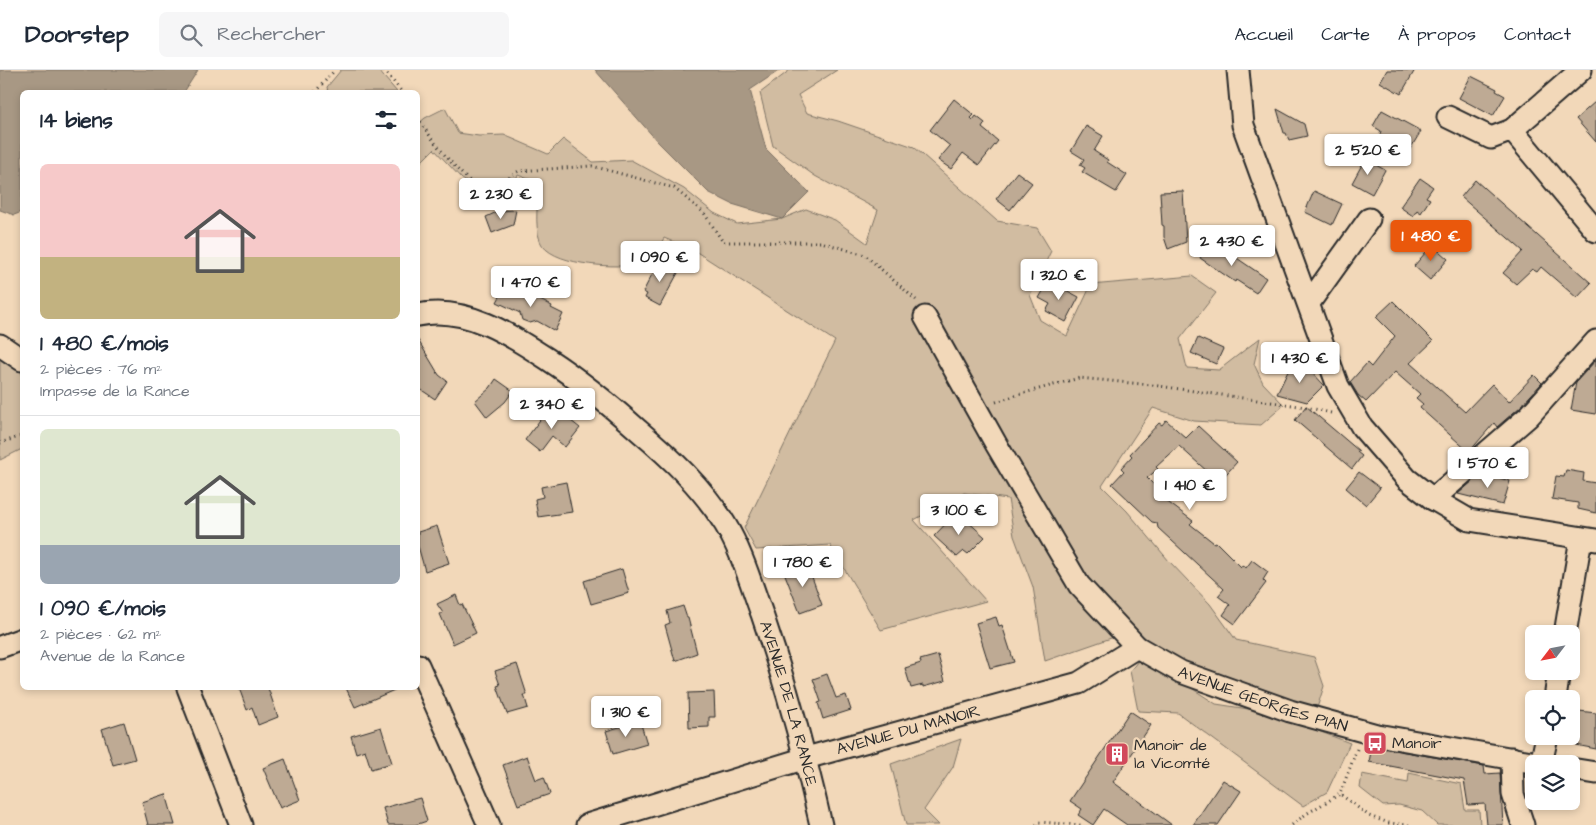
<!DOCTYPE html>
<html lang="fr">
<meta charset="utf-8">
<style>
body{margin:0;font-family:"Architects Daughter",sans-serif;background:#f6f6f7;color:#1f2937;height:100vh;display:flex;flex-direction:column;font-size:19px;white-space:nowrap}
*{box-sizing:border-box;margin:0}
p{font-size:16px;color:#747a83}
.icon{flex:none;width:28px;height:28px;fill:none;stroke:currentColor;stroke-width:2;stroke-linecap:round;stroke-linejoin:round}
.map{position:relative;flex:1;overflow:hidden}
.details{position:absolute;left:20px;top:20px;width:400px;height:600px;display:flex;flex-direction:column;background:#fff;border-radius:8px;box-shadow:0 2px 8px #0003}
.details>*{flex:none}
.needle{width:32px;rotate:238deg}
.fabs{position:absolute;left:1525px;top:555px;display:grid;gap:10px}
.fabs a{display:grid;place-items:center;width:55px;height:55px;border-radius:8px;background:#fff;box-shadow:0 2px 8px #0003;font-size:25px}
.price{position:absolute;translate:-50% -42px;padding:0 11px;border-radius:5px;background:#fff;color:#222;font-size:16px;line-height:32px;filter:drop-shadow(0 1px 2px #0008)}
.price::after{content:'';position:absolute;left:50%;top:30px;width:15px;height:11px;margin-left:-8px;background:inherit;clip-path:polygon(0 0,100% 0,50% 100%)}
.price.selected{background:#ea580c;color:#fff}
ul{padding:0;list-style:none}
li{display:grid;align-content:center;gap:10px;height:265px;padding:0 20px}
li+li{border-top:1px solid #e0e1e3}
li span{display:grid;place-items:center;height:155px;border-radius:8px;color:#555}
li>.icon{margin-inline-start:auto}
span .icon{width:90px;height:90px;fill:#fffc;stroke-width:1}
li b{font-size:21px}
h2{display:flex;justify-content:space-between;align-items:center;height:60px;padding:0 20px;font-size:21px}
header{display:flex;align-items:center;gap:30px;box-sizing:border-box;height:70px;padding:0 25px;background:#fff;border-bottom:1px solid #e0e1e3}
header strong{font-size:24px}
nav{display:flex;gap:28px;margin-inline-start:auto;font-size:18px}
.search{width:350px;height:45px;background:#f6f6f7;display:flex;align-items:center;gap:12px;box-sizing:border-box;padding:0 18px;border-radius:8px;color:#747a83;font-size:19px}
.map>svg:first-child{display:block}
.green{fill:#d1bca1;stroke:#7e7466}
.water{fill:#a89884;stroke:#766c60}
.building{fill:#beaa94;stroke:#2b2b2b}
.lines{fill:none;stroke-linecap:round;stroke-linejoin:round}
.street-casing{stroke:#2b2b2b;stroke-width:25}
.path{stroke:#2b2b2b;stroke-width:3;stroke-dasharray:1 4;stroke-linecap:butt}
.street{stroke:#f2d8b9;stroke-width:21}
.labels{text-anchor:middle;dominant-baseline:central;stroke-width:4.5;stroke-linejoin:round;paint-order:stroke}
.street-label{font-size:16px;fill:#2b2b2b;stroke:#f2d8b9}
.poi-label{font-size:16px;fill:#2b2b2b;stroke:#f2d8b9;text-anchor:start}
</style>
<header>
<strong>Doorstep</strong>
<div class="search"><svg class="icon" aria-label="search" viewBox="0 0 24 24"><circle cx="10" cy="10" r="6"/><path d="M15 15l6 6"/></svg>Rechercher</div>
<nav><a>Accueil</a><a>Carte</a><a>À propos</a><a>Contact</a></nav>
</header>
<div class="map">
<svg width="1596" height="755" viewBox="0 0 1596 755">
<rect width="100%" height="100%" fill="#f2d8b9"/>
<filter id="ink" filterUnits="userSpaceOnUse"><feTurbulence type="fractalNoise" baseFrequency=".02" numOctaves="2"/><feDisplacementMap in="SourceGraphic" scale="10" xChannelSelector="R" yChannelSelector="G"/><feConvolveMatrix kernelMatrix="1 2 1 2 8 2 1 2 1" color-interpolation-filters="sRGB"/></filter>
<g filter="url(#ink)">
<path class="green" d="M341,0H378L397,22H328L327,17Z
M790,0H837L798,25L807,43L838,51L914,77L997,151L1037,158L1051,181L1030,225L1040,250L1067,266L1091,215L1192,206L1216,223L1180,269L1187,298L1219,300L1260,268L1254,294L1263,313L1284,335L1261,355L1194,351L1153,338L1102,416L1127,441L1169,491L1210,534L1236,570L1314,587L1324,616L1317,638L1289,634L1114,567L1045,591L1033,517L1014,466L1008,429L964,423L914,450L986,531L881,560L830,475L756,480L744,458L835,271L695,181L664,168L652,190C646,191 640,194 633,195C612,198 549,195 540,171C534,153 538,132 539,113L518,105L503,134L462,109L434,79L418,95V54L425,48L445,38L458,63L479,66L504,65L548,84L563,69L593,92L631,90L684,119L714,143L737,154L782,149L806,139L835,150L867,173L878,140L815,106L773,76L760,23Z
M0,282L22,303V379L0,390Z
M1142,586L1216,634L1268,642L1350,673L1327,722L1303,736L1178,643L1138,641L1130,601Z
M961,669L953,697L924,740L939,755H906L891,694Z
M1409,703L1461,714L1465,740H1479L1480,755H1437L1422,741L1399,735L1383,736L1360,718L1362,704L1408,713Z"/>
<path class="water" d="M0,0H198L184,22H22V142L14,145L0,140Z
M595,0H780L750,20L766,79L809,122L782,149L732,134L708,122L658,72Z"/>
<path class="building" d="M1387,0H1415L1401,24L1380,12Z
M1471,6L1497,19L1496,21L1505,26L1493,46L1459,28Z
M954,29L974,45L971,48L973,50L976,46L985,53L982,58L998,71L979,95L963,83L951,99L938,90L950,76L930,60Z
M1596,31V72L1576,49Z
M1277,39L1304,54L1307,66L1289,70L1286,63H1284Z
M1382,40L1421,61L1409,81L1380,64L1381,61L1373,56Z
M1086,56L1103,66L1094,81L1108,90L1107,92L1127,105L1116,122L1082,102L1085,98L1080,95L1084,89L1071,81Z
M1365,89L1385,100L1372,124L1352,113Z
M1017,102L1032,113L1010,140L996,129Z
M1420,108L1433,117L1426,127L1430,129L1421,143L1417,140L1413,146L1400,137Z
M1475,110L1591,213L1577,228L1541,197L1537,202L1532,199L1516,214L1503,203L1523,181L1461,127Z
M1183,121L1186,172L1168,179L1164,167V156L1162,155L1160,122Z
M1314,121L1342,134L1332,155L1305,142Z
M516,140L513,155L492,163L486,147L499,141Z
M1209,169L1266,208L1256,223L1236,210L1235,212L1200,188Z
M1432,175L1448,189L1430,210L1414,196Z
M659,191L679,201L660,236L645,228L647,224L643,222Z
M1049,211L1079,227L1066,252L1046,241L1050,234L1039,228Z
M514,217L552,236L551,238L563,244L555,261L537,251L530,253L522,250L520,243L497,232L504,219L511,222Z
M1393,231L1433,271L1410,293L1465,342L1492,314L1509,332L1534,305L1542,313L1520,337L1497,357L1494,353L1469,382L1420,338L1423,334L1416,328L1420,324L1395,302L1366,332L1358,325L1350,312L1367,293L1371,297L1395,266L1376,247Z
M1198,268L1223,279L1216,294L1191,283Z
M418,270L439,305L447,311L435,329L420,319L418,314Z
M1596,290V344L1571,340L1576,312Z
M1298,292L1307,301L1309,299L1324,315L1307,332L1277,324L1292,293L1295,296Z
M496,309L513,321L505,332L487,347L475,331L490,318Z
M551,335L580,358L565,377L552,366L540,382L525,370Z
M1306,336L1359,381L1357,382L1362,386L1352,399L1295,350Z
M1166,350L1186,368L1198,356L1237,392L1219,412L1179,376L1156,397L1158,399L1147,408L1167,428L1165,430L1193,451L1190,454L1214,473L1216,472L1241,497L1242,495L1246,498L1252,490L1268,502L1263,510L1266,513L1235,554L1223,545L1230,535L1218,526L1224,519L1158,458L1157,453L1152,452L1112,414L1124,401L1121,398L1132,386L1130,384L1159,353L1162,355Z
M1566,400L1584,403L1583,411L1596,413V443L1578,439V433L1552,429L1556,406L1564,407Z
M1359,402L1380,418L1366,435L1346,418Z
M1482,403L1510,411L1503,435L1458,424Z
M566,412L572,442L538,447L535,429L543,427L541,417Z
M955,444L963,451L965,449L985,467L968,484L964,481L957,487L934,466Z
M437,456L449,493L425,501L418,476V462Z
M807,493L822,535L800,543L784,502Z
M622,499L629,523L591,534L584,511Z
M456,525L460,535L462,534L476,563L453,574L440,544L443,543L437,534Z
M683,536L687,548H688L697,583L675,591L665,555L670,553L667,541Z
M996,547L999,556L1002,555L1014,592L990,598L976,553Z
M938,585L945,611L923,617V615L911,618L905,598L921,593L920,590Z
M517,594L527,625H524L528,638L507,644L497,616L500,615L495,601Z
M827,604L836,628L846,625L851,640L823,649L818,633L821,632L813,609Z
M239,618H268L278,647L258,655L252,637L247,640Z
M346,618H399L355,637Z
M714,622L715,647H709V657L689,658L688,623Z
M1130,641L1151,655L1113,712L1172,755H1127L1104,739L1093,755L1078,745L1082,739L1070,731Z
M1579,641L1596,643V679L1576,675L1577,654H1578Z
M640,651L647,674L613,684L606,661Z
M124,652L135,689L113,695L102,659Z
M381,657L392,693L371,699L365,680L356,683L351,666Z
M1372,676L1484,696L1485,704L1500,703L1503,755H1487L1485,734L1468,735L1464,710L1369,692Z
M527,686L536,710L544,707L550,724L518,735L503,695Z
M285,689L300,730L280,738L263,698Z
M1223,710L1241,721L1218,755H1193Z
M166,724L175,755H148L142,732Z
M420,728L427,751L415,755H388L383,738Z"/>
<g class="lines">
<g class="street-casing">
<g id="street">
<path d="M1238,0L1243,55L1338,316L1362,357L1407,409L1433,429L1469,450L1596,470"/>
<path d="M1448,47L1491,68L1512,60L1596,161"/>
<path d="M1512,60L1581,0"/>
<path d="M1309,233L1369,149"/>
<path id="s1" d="M418,245C466,235 511,265 549,290C581,311 610,335 638,360C671,388 702,417 725,454C742,482 751,514 762,544C786,614 805,684 821,755"/>
<path id="s2" d="M925,247L996,374L1079,515L1137,577L1181,602L1290,641L1377,665L1543,694"/>
<path d="M0,275L22,290"/>
<path d="M1433,429L1529,346L1596,271"/>
<path d="M1565,564L1581,468"/>
<path d="M0,577L22,569"/>
<path d="M418,595L489,755"/>
<path d="M188,618L241,755"/>
<path d="M1555,629L1559,601"/>
<path d="M1512,688L1513,724L1523,755"/>
<path d="M1541,694L1547,666"/>
<path d="M1571,699L1596,703"/>
<path id="s3" d="M587,755L806,688L1079,613L1137,577"/>
</g>
</g>
<path class="path" d="M384,0L402,22
M315,22L335,0
M418,48C430,68 468,119 493,125C495,125 498,124 500,124L511,105L519,101L592,96L674,118L704,143L723,172H821L865,185L916,230
M996,332L1017,325L1079,308L1152,315L1306,337L1331,343
M0,373L22,366
M1357,679L1340,724L1369,746L1389,753L1409,755
M1036,755L1038,752L1081,755
M1292,755L1306,744L1340,724"/>
<use href="#street" class="street"/>
</g>
</g>
<defs>
<g id="bus-square" transform="scale(1.25)"><rect x="-9" y="-9" width="18" height="18" rx="4" fill="#d1495b" stroke="#f2d8b9"/><path d="M-5-6H5V4H4V6H2V4H-2V6H-4V4H-5ZM-3.5-4V0h7V-4ZM-3.5 1.2v1.5H-2V1.2ZM2 1.2v1.5H3.5V1.2Z" fill="#fff"/></g>
<g id="building-square" transform="scale(1.25)"><rect x="-9" y="-9" width="18" height="18" rx="4" fill="#d1495b" stroke="#f2d8b9"/><path d="M-4-6H4V6H1V3H-1V6H-4ZM-2.5-4.3h1.7v1.8h-1.7ZM.8-4.3h1.7v1.8H.8ZM-2.5-1h1.7V.8h-1.7ZM.8-1h1.7V.8H.8Z" fill="#fff"/></g>
</defs>
<g fill-rule="evenodd">
<use href="#bus-square" x="1375" y="673"/>
<use href="#building-square" x="1117" y="684"/>
</g>
<g class="labels">
<g class="street-label">
<text stroke="none"><textPath href="#s2" startOffset="531">AVENUE GEORGES PIAN</textPath></text>
<text stroke="none"><textPath href="#s1" startOffset="575">AVENUE DE LA RANCE</textPath></text>
<text stroke="none"><textPath href="#s3" startOffset="335">AVENUE DU MANOIR</textPath></text>
</g>
<g class="poi-label">
<text x="1392" y="673">Manoir</text>
<text x="1134" y="675">Manoir de<tspan x="1134" dy="18">la Vicomté</tspan></text>
</g>
</g>
</svg>
<div class="fabs">
<a><svg class="needle" viewBox="-14 -14 28 28"><path d="M0-13l5 13h-10z" fill="#e53935"/><path d="M0 13l5-13h-10z" fill="#747a83"/></svg></a>
<a><svg class="icon" aria-label="locate" viewBox="0 0 24 24"><circle cx="12" cy="12" r="6"/><path d="M12 2v4M12 18v4M2 12h4M18 12h4"/></svg></a>
<a><svg class="icon" aria-label="layers" viewBox="0 0 24 24"><path d="M12 4l9 5-9 5-9-5zM3 14l9 5 9-5"/></svg></a>
</div>
<b class="price" style="left:1368px;top:106px">2 520 €</b>
<b class="price" style="left:501px;top:150px">2 230 €</b>
<b class="price selected" style="left:1431px;top:192px">1 480 €</b>
<b class="price" style="left:1232px;top:197px">2 430 €</b>
<b class="price" style="left:660px;top:213px">1 090 €</b>
<b class="price" style="left:1059px;top:231px">1 320 €</b>
<b class="price" style="left:531px;top:238px">1 470 €</b>
<b class="price" style="left:1300px;top:314px">1 430 €</b>
<b class="price" style="left:552px;top:360px">2 340 €</b>
<b class="price" style="left:1488px;top:419px">1 570 €</b>
<b class="price" style="left:1190px;top:441px">1 410 €</b>
<b class="price" style="left:959px;top:466px">3 100 €</b>
<b class="price" style="left:803px;top:518px">1 780 €</b>
<b class="price" style="left:626px;top:668px">1 310 €</b>
<section class="details">
<h2>14 biens<svg class="icon" aria-label="filters" viewBox="0 0 24 24"><path d="M4 7h16M4 17h16"/><circle cx="9" cy="7" r="2"/><circle cx="15" cy="17" r="2"/></svg></h2>
<ul>
<li><span style="background:linear-gradient(#f6c9c9 60%,#c2b280 0)"><svg class="icon" aria-label="home" viewBox="0 0 24 24"><path d="M3 11l9-7 9 7M6 9v11h12V9"/></svg></span><div><b>1 480 €/mois</b><p>2 pièces · 76 m²</p><p>Impasse de la Rance</p></div></li>
<li><span style="background:linear-gradient(#dfe7d0 75%,#9aa5b1 0)"><svg class="icon" aria-label="home" viewBox="0 0 24 24"><path d="M3 11l9-7 9 7M6 9v11h12V9"/></svg></span><div><b>1 090 €/mois</b><p>2 pièces · 62 m²</p><p>Avenue de la Rance</p></div></li>
</ul>
</section>
</div>
